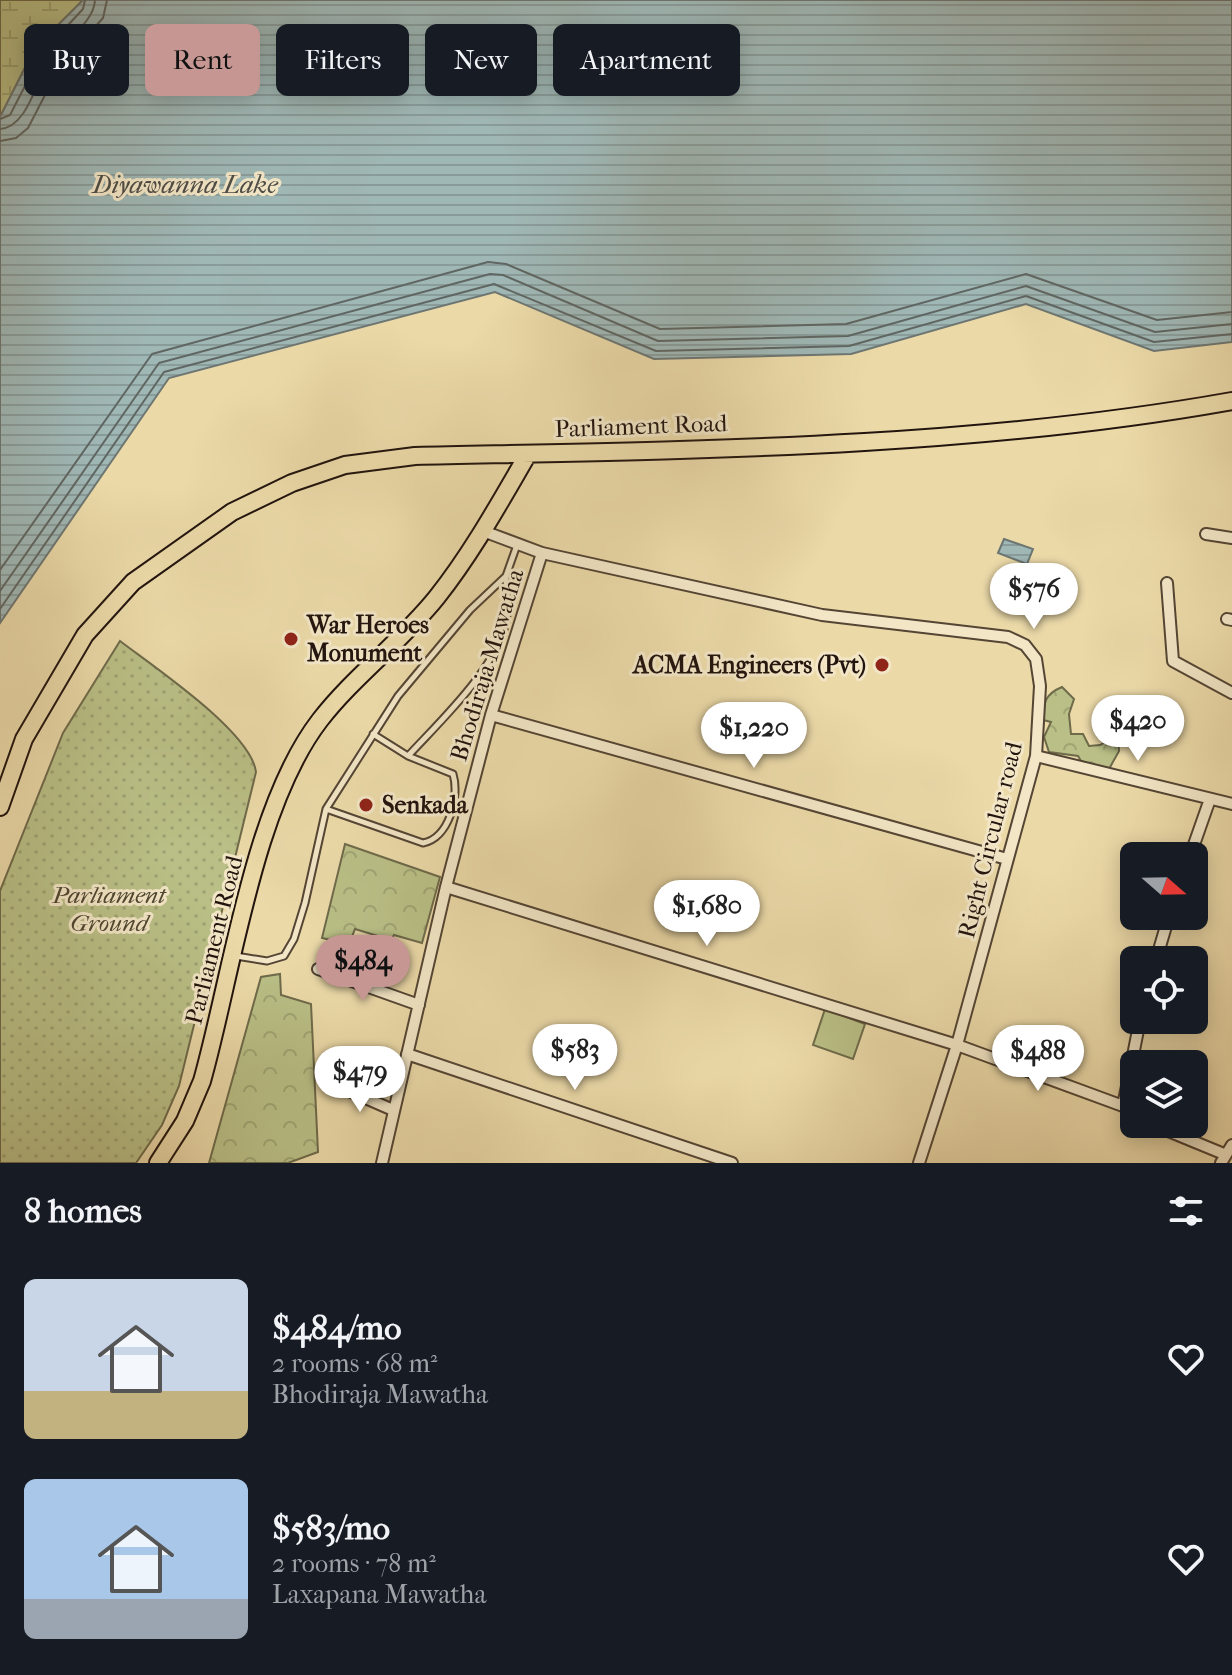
<!DOCTYPE html>
<meta charset="utf-8">
<style>
body{margin:0;font-family:"IM FELL French Canon",serif;background:#20242c;color:#f1f3f6;height:100vh;display:flex;flex-direction:column;font-size:30px;white-space:nowrap}
*{box-sizing:border-box;margin:0}
p{font-size:26px;color:#9ea1a6}
.icon{flex:none;width:44px;height:44px;fill:none;stroke:currentColor;stroke-width:2;stroke-linecap:round;stroke-linejoin:round}
.map{position:relative;height:1163px;overflow:hidden}
.sheet{display:flex;flex-direction:column;background:#171b24;flex:1}
.sheet>*{flex:none}
.top-card{position:absolute;left:24px;top:24px;width:800px;height:72px;display:flex;gap:16px}
.needle{width:52px;rotate:110deg}
.tools{position:absolute;left:1120px;top:842px;display:grid;gap:16px}
.tools a{display:grid;place-items:center;width:88px;height:88px;border-radius:12px;background:#171b24;box-shadow:0 4px 20px #0003;font-size:40px}
.price{position:absolute;translate:-50% -68px;padding:0 18px;border-radius:28px;background:#fff;color:#222;font-size:26px;line-height:52px;filter:drop-shadow(0 2px 4px #0008)}
.price::after{content:'';position:absolute;left:50%;top:48px;width:24px;height:18px;margin-left:-12px;background:inherit;clip-path:polygon(0 0,100% 0,50% 100%)}
.price.on{background:#c59692;color:#111}
ul{padding:0;list-style:none}
li{display:flex;align-items:center;gap:24px;height:200px;padding:0 24px}
li span{display:grid;place-items:center;flex:none;width:224px;height:160px;border-radius:12px;color:#555}
li>.icon{margin-inline-start:auto}
span .icon{width:96px;height:96px;fill:#fffc;stroke-width:1}
li b{font-size:34px}
h2{display:flex;justify-content:space-between;align-items:center;height:96px;padding:0 24px;font-size:34px}
.tag{padding:0 28px;border-radius:12px;background:#171b24;box-shadow:0 4px 20px #0003;font-size:28px;line-height:72px}
.tag.on{background:#c59692;color:#111}
.map>svg:first-child{display:block}
.grass{fill:#b9bf86;stroke:#6e6a4a;stroke-width:2}
.forest{fill:url(#forest-crowns);stroke:#6e6a4a;stroke-width:2}
.wetland{fill:url(#wetland-marsh);stroke:#6e6a4a;stroke-width:2}
.park{fill:url(#park-dots);stroke:#6e6a4a;stroke-width:2}
.water{fill:url(#water-rules);stroke:#6d7672;stroke-width:2}
.lines{fill:none;stroke-linecap:round;stroke-linejoin:round}
.shore{stroke:#606662;stroke-width:2}
.service-casing{stroke:#544534;stroke-width:9}
.minor-casing{stroke:#544534;stroke-width:14}
.primary-casing{stroke:#22140e;stroke-width:20}
.service{stroke:#f2e6c6;stroke-width:5}
.minor{stroke:#f2e6c6;stroke-width:10}
.primary{stroke:#ebd9a8;stroke-width:16}
.poi-dot{fill:#8f2418;stroke:#f2e6c6;stroke-width:3}
.labels{text-anchor:middle;dominant-baseline:central;stroke-width:6;stroke-linejoin:round;paint-order:stroke}
.street-label{font-size:24px;fill:#22140e;stroke:#f2e6c6}
.poi-label{font-size:24px;font-weight:bold;fill:#22140e;stroke:#f2e6c6;text-anchor:start}
.park-label{font-size:24px;font-style:italic;fill:#4f4732;stroke:#f2e6c6}
.water-label{font-size:26px;font-style:italic;fill:#4e4d48;stroke:#f2e6c6}
</style>
<div class="map">
<svg width="1232" height="1163" viewBox="0 0 1232 1163">
<defs>
<pattern id="forest-crowns" width="20" height="18" patternUnits="userSpaceOnUse" patternTransform="scale(2)"><rect width="20" height="18" fill="#b9bf86"/><path d="M2 6a3 3 0 1 1 6 0M12 15a3 3 0 1 1 6 0" fill="none" stroke="#9fa372"/></pattern>
<pattern id="wetland-marsh" width="20" height="14" patternUnits="userSpaceOnUse" patternTransform="scale(2)"><rect width="20" height="14" fill="#b9bf86"/><path d="M1 5h8M5 5V1M11 12h8M15 12V8" fill="none" stroke="#9fa372"/></pattern>
<pattern id="park-dots" width="8" height="8" patternUnits="userSpaceOnUse" patternTransform="scale(2)"><rect width="8" height="8" fill="#b9bf86"/><path d="M2 2h.1M6 6h.1" fill="none" stroke="#9fa372" stroke-width="1.8" stroke-linecap="round"/></pattern>
<pattern id="water-rules" width="6" height="5" patternUnits="userSpaceOnUse" patternTransform="scale(2)"><rect width="6" height="5" fill="#9fb7b5"/><path d="M0 2.5h6" fill="none" stroke="#899c9a"/></pattern>
</defs>
<rect width="100%" height="100%" fill="#ebd9a8"/>
<filter id="stains"><feTurbulence type="fractalNoise" baseFrequency=".0025" numOctaves="4"/><feColorMatrix values="0 0 0 0 .2 0 0 0 0 .09 0 0 0 0 .02 0 0 0 .5 -.17"/></filter>
<radialGradient id="worn" r=".72"><stop offset=".6" stop-color="#630" stop-opacity="0"/><stop offset="1" stop-color="#630" stop-opacity=".3"/></radialGradient>
<path class="grass" d="M825,1009L865,1024L853,1059L813,1045Z"/>
<path class="forest" d="M1062,687L1074,699L1069,714L1071,734H1083L1089,746L1100,745L1118,735L1119,751L1109,769L1081,761L1078,756L1049,752L1044,737L1051,722L1043,720C1043,703 1045,694 1062,687Z
M345,844L440,877L422,943L394,935L391,940L355,929L349,944L322,938Z
M280,974L281,995L311,1004L318,1152L288,1163H209L261,977Z"/>
<path class="wetland" d="M0,0H83L35,48L0,117Z"/>
<path class="park" d="M120,641C154,667 251,732 256,772L179,1086L162,1125L136,1163H0V891L63,733Z"/>
<path class="water" d="M83,0H1232V342L1154,351L1026,304L851,354L654,359L495,292L169,378L0,623V117L35,48Z
M1004,539L1033,549L1027,564L998,553Z"/>
<g class="lines">
<path class="shore" d="M0,119L10,115L42,53L83,9L85,0
M0,129C28,127 36,80 50,60C62,41 94,24 95,0
M0,141L16,138L28,128L60,66L103,18L107,0
M0,570L152,354L488,262L506,264L660,329L846,324L1026,274L1157,320L1232,312
M0,591L159,363L490,274L503,275L658,341L848,336L1026,286L1155,332L1232,324
M0,609L164,372L494,284L656,351L849,346L1026,296L1154,342L1232,334"/>
<g class="service-casing">
<path id="service" d="M373,734L408,756C441,720 501,665 507,615C509,603 506,589 506,577
M326,809L423,843C449,838 460,797 453,774L408,756
M236,956L267,961L284,956L294,939L305,903L326,809L398,696L470,610L506,576L517,545"/>
</g>
<g class="minor-casing">
<path id="minor" d="M483,531L542,553L822,615L1008,637L1025,645L1036,659L1040,686L1036,756L957,1045L919,1163
M1206,534L1232,538
M1167,583L1173,661L1232,693
M1227,619L1232,620
M491,715L1007,859
M1036,756L1232,804
M1190,856L1210,799
M446,887L957,1045L1123,1106L1134,1115
M1156,960L1169,916
M318,969L419,1005
M407,1054L732,1163
M340,1087L393,1110
M1123,1106L1140,1020
M1151,1124L1224,1154
M382,1163L446,887L491,715L542,553
M1221,1163L1232,1145"/>
</g>
<g class="primary-casing">
<path id="primary" d="M0,807L24,739L85,635L133,582L232,512L292,483L345,465L415,456C687,450 963,449 1232,401
M158,1163L185,1121L202,1081C232,975 253,807 320,720C354,676 402,641 437,597C472,553 500,502 528,454"/>
</g>
<use href="#service" class="service"/>
<use href="#minor" class="minor"/>
<use href="#primary" class="primary"/>
</g>
<g class="poi-dot">
<circle cx="291" cy="639" r="8"/>
<circle cx="882" cy="665" r="8"/>
<circle cx="366" cy="805" r="8"/>
</g>
<g class="labels">
<g class="street-label">
<text transform="translate(641 426) rotate(-2)">Parliament Road</text>
<text transform="translate(487 665) rotate(-73)">Bhodiraja Mawatha</text>
<text transform="translate(990 840) rotate(-76)">Right Circular road</text>
<text transform="translate(214 940) rotate(-76)">Parliament Road</text>
</g>
<g class="poi-label">
<text x="307" y="625">War Heroes<tspan x="307" dy="28">Monument</tspan></text>
<text x="866" y="665" text-anchor="end">ACMA Engineers (Pvt)</text>
<text x="382" y="805">Senkada</text>
</g>
<g class="park-label">
<text x="109" y="895">Parliament<tspan x="109" dy="28">Ground</tspan></text>
</g>
<g class="water-label">
<text x="185" y="184">Diyawanna Lake</text>
</g>
</g>
<rect width="100%" height="100%" filter="url(#stains)"/>
<rect width="100%" height="100%" fill="url(#worn)"/>
</svg>
<div class="tools">
<a><svg class="needle" viewBox="-14 -14 28 28"><path d="M0-13l5 13h-10z" fill="#e53935"/><path d="M0 13l5-13h-10z" fill="#9ea1a6"/></svg></a>
<a><svg class="icon" aria-label="locate" viewBox="0 0 24 24"><circle cx="12" cy="12" r="6"/><path d="M12 2v4M12 18v4M2 12h4M18 12h4"/></svg></a>
<a><svg class="icon" aria-label="layers" viewBox="0 0 24 24"><path d="M12 4l9 5-9 5-9-5zM3 14l9 5 9-5"/></svg></a>
</div>
<b class="price" style="left:1034px;top:631px">$576</b>
<b class="price" style="left:1138px;top:763px">$420</b>
<b class="price" style="left:754px;top:770px">$1,220</b>
<b class="price" style="left:707px;top:948px">$1,680</b>
<b class="price on" style="left:363px;top:1003px">$484</b>
<b class="price" style="left:575px;top:1092px">$583</b>
<b class="price" style="left:1038px;top:1093px">$488</b>
<b class="price" style="left:360px;top:1114px">$479</b>
<div class="top-card">
<a class="tag">Buy</a>
<a class="tag on">Rent</a>
<a class="tag">Filters</a>
<a class="tag">New</a>
<a class="tag">Apartment</a>
</div>
</div>
<section class="sheet">
<h2>8 homes<svg class="icon" aria-label="filters" viewBox="0 0 24 24"><path d="M4 7h16M4 17h16"/><circle cx="9" cy="7" r="2"/><circle cx="15" cy="17" r="2"/></svg></h2>
<ul>
<li><span style="background:linear-gradient(#c9d6e8 70%,#c2b280 0)"><svg class="icon" aria-label="home" viewBox="0 0 24 24"><path d="M3 11l9-7 9 7M6 9v11h12V9"/></svg></span><div><b>$484/mo</b><p>2 rooms · 68 m²</p><p>Bhodiraja Mawatha</p></div><svg class="icon" aria-label="heart" viewBox="0 0 24 24"><path d="M12 20l-8-8c-3-5 5-10 8-4 3-6 11-1 8 4z"/></svg></li>
<li><span style="background:linear-gradient(#a9c7e8 75%,#9aa5b1 0)"><svg class="icon" aria-label="home" viewBox="0 0 24 24"><path d="M3 11l9-7 9 7M6 9v11h12V9"/></svg></span><div><b>$583/mo</b><p>2 rooms · 78 m²</p><p>Laxapana Mawatha</p></div><svg class="icon" aria-label="heart" viewBox="0 0 24 24"><path d="M12 20l-8-8c-3-5 5-10 8-4 3-6 11-1 8 4z"/></svg></li>
</ul>
</section>
